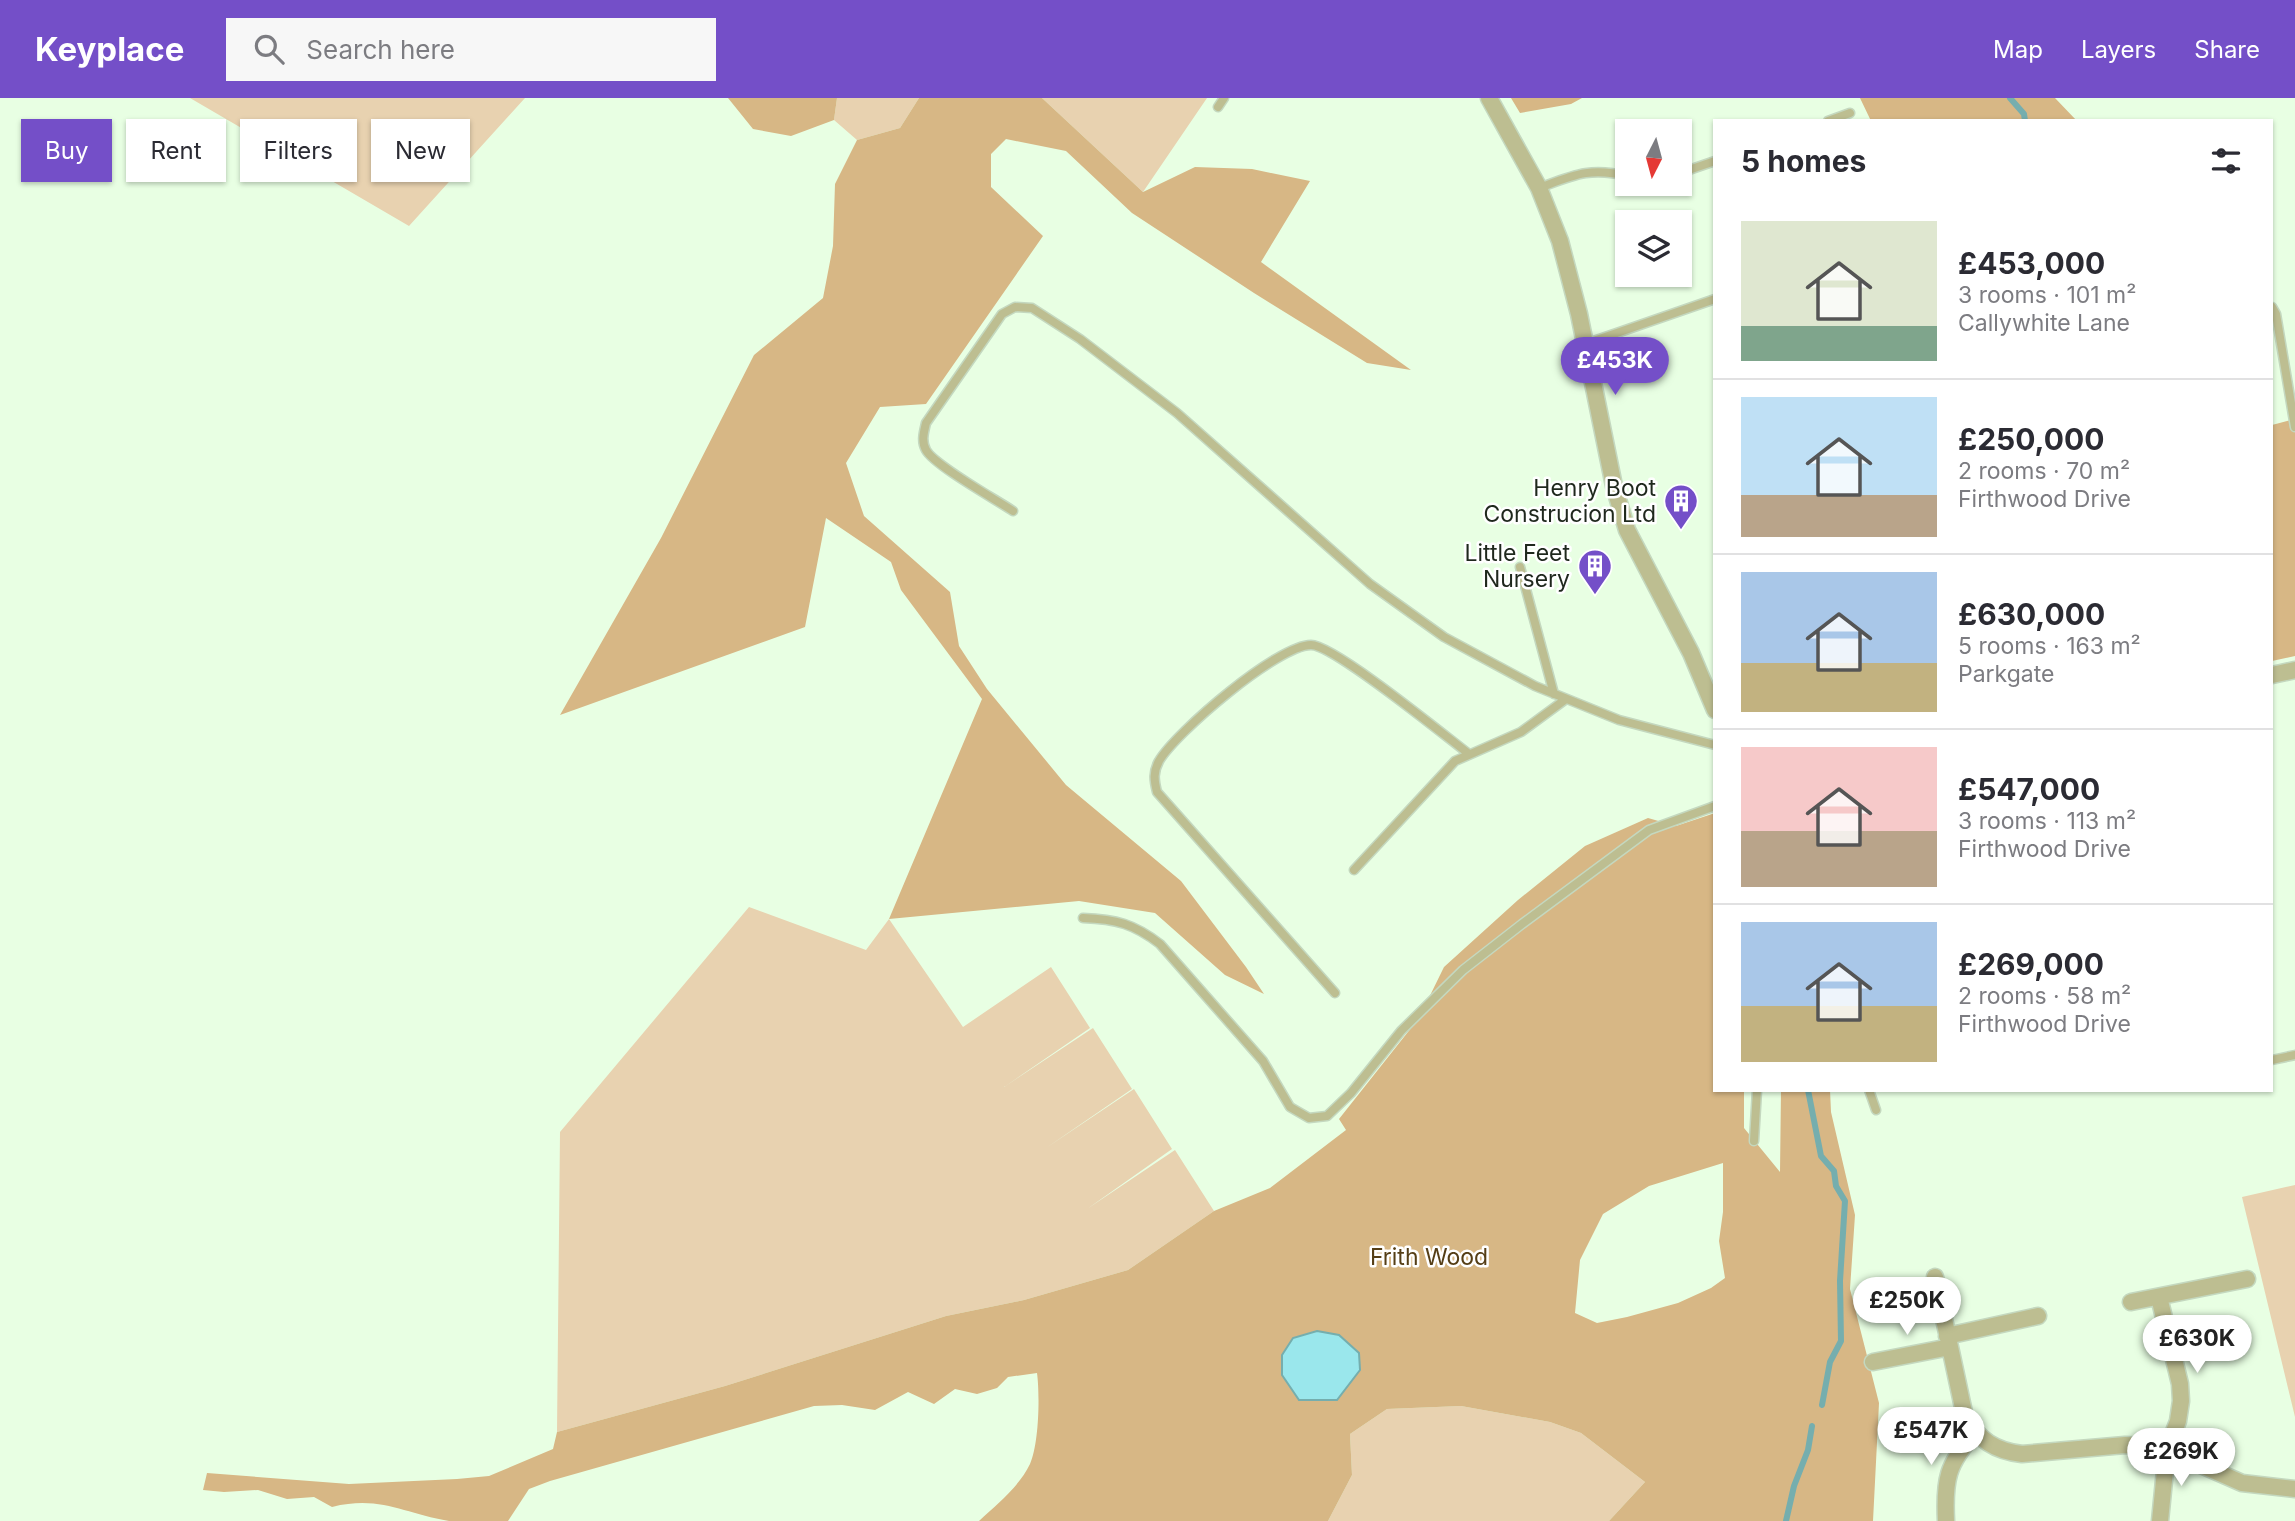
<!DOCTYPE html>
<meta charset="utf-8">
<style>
body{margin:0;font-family:Inter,sans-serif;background:#f7f7f7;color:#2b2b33;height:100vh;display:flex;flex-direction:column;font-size:26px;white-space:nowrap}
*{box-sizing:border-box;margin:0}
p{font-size:23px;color:#7c7c81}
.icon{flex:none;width:38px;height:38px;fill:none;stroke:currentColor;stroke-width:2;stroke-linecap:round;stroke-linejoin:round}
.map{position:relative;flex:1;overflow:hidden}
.details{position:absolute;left:1713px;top:21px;width:560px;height:973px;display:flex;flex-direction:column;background:#fff;border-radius:0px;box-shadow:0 2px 5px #0004}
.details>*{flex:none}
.top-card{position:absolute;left:21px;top:21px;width:665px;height:63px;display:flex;gap:14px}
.needle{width:46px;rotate:186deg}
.controls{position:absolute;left:1615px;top:21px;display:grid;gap:14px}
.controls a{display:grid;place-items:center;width:77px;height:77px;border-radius:0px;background:#fff;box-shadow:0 2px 5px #0004;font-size:35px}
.price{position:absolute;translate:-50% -60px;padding:0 16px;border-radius:24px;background:#fff;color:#222;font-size:23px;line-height:46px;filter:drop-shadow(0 2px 4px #0008)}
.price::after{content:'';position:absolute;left:50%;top:42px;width:21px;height:16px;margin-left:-10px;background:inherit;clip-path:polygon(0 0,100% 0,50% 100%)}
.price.current{background:#744fc8;color:#fff}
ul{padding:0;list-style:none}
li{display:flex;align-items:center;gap:21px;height:175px;padding:0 28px}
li+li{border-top:2px solid #e1e1e2}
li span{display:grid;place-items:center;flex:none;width:196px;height:140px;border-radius:0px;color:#555}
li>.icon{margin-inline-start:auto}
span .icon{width:84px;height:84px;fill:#fffc;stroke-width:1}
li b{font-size:30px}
h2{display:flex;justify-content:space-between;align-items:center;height:84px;padding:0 28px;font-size:30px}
.pill{padding:0 24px;border-radius:0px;background:#fff;box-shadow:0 2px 5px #0004;font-size:24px;line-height:63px}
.pill.current{background:#744fc8;color:#fff}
header{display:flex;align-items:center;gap:42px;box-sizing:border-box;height:98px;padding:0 35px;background:#744fc8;color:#fff}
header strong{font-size:33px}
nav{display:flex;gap:38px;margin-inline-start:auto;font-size:24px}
.search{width:490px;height:63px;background:#f7f7f7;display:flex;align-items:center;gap:18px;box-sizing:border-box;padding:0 24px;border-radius:0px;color:#7c7c81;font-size:26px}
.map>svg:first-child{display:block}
.green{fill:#e8d2b0}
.forest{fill:#d7b785;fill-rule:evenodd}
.water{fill:#9ae7ec;stroke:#75aeae;stroke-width:2}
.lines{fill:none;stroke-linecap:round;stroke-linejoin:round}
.stream{stroke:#75aeae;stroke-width:6}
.lane-casing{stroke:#c4d8bf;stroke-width:11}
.street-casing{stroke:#c4d8bf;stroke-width:19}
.lane{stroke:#bdbe91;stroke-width:8}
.street{stroke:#bdbe91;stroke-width:16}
.labels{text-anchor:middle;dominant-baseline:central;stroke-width:5;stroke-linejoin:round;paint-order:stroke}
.poi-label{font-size:23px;fill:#1f281d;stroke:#fff;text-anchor:end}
.park-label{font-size:23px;fill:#553e16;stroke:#fff}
</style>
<header>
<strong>Keyplace</strong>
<div class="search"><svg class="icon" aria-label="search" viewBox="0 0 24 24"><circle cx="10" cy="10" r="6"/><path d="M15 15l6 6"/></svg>Search here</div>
<nav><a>Map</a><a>Layers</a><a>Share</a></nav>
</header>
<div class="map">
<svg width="2295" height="1423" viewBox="0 0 2295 1423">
<rect width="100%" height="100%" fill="#e8ffe3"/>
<path class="green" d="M190,0H525L409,128Z
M837,0H919L900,30L857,42L834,22Z
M1042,0H1207L1143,94Z
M749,809L866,852L889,821L963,929L1051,869L1090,930L1004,989L1093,930L1132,991L1046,1050L1134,991L1172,1051L1087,1111L1175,1052L1214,1113L1128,1172L1024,1202L946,1218L725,1288L557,1334L560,1034Z
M2295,1087V1319L2242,1099Z
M1461,1308L1550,1324L1581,1335L1645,1384L1609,1423H1328L1352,1377L1350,1336L1387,1311Z"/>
<path class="forest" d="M728,0H837L834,22L791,38L753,31Z
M919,0H1042L1143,94L1195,69L1252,71L1310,83L1261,164L1411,272L1367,265L1254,195L1132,115L1066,53L1006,41L991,56V89L1043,138L926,306L880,309L846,365L864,418L950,494L959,548L987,591L1066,687L1181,783L1246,869L1264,896L1225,877L1155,815L1079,803L889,821L982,601L901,492L891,464L826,420L805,529L560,617L661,440L754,257L823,200L833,148L835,86L857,42L900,30Z
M1511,0H1582L1571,6L1520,15Z
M1860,0H2055L2077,23H1871Z
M2295,321V558L2272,563V327Z
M1715,715V992H1744V1030L1780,1074L1781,992H1830L1831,1014L1855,1117L1850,1191L1879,1305L1873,1423H1609L1645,1384L1581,1335L1550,1324L1461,1308L1387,1311L1350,1336L1352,1377L1328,1423H979C997,1406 1019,1389 1030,1366C1039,1346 1040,1297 1037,1275L1008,1279L997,1290L977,1296L955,1291L934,1306L908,1294L875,1312L842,1307L814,1308L550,1383L529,1391L508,1423C489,1423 468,1423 449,1423C404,1416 381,1397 332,1409L314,1399L287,1401L258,1392L224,1394L203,1392L207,1375L349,1386L457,1381L489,1378L553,1351L557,1334L725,1288L946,1218L1024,1202L1128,1172L1214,1113L1270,1090L1346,1032L1339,1021L1419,920L1444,869L1518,802L1585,748L1648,720L1676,728ZM1723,1065V1114L1719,1143L1725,1180L1711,1190L1678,1205L1627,1219L1597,1225L1575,1215L1580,1162L1603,1116L1649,1088Z"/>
<path class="water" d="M1317,1233L1339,1237L1359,1255L1360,1272L1337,1302H1299L1282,1277V1257L1293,1240Z"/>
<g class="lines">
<path class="stream" d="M2010,0L2024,16L2025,23
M1808,992L1821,1058L1834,1073L1836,1088L1845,1103L1840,1183L1841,1243L1830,1264L1822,1307
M1786,1423L1794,1388L1808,1352L1812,1328"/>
<g class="lane-casing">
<path id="lane" d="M1218,9L1224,0
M1828,23L1850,15
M1680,75L1715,63
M1539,90C1574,77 1589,69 1628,78
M2272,209L2276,216L2295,329
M1585,246L1715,201
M1013,413C995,401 934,367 926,352C921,343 924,334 926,325L1002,216L1015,209L1032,210L1080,241L1177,315L1370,486L1444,539L1535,588L1619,622L1715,647
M1520,469L1554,596
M1354,772L1455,663L1521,634L1566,601
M1083,820C1116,821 1134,826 1160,846L1263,963L1290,1009L1309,1020L1327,1018L1351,995L1401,933L1463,872L1522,826L1649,732L1715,708
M1335,895L1157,694C1154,682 1153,674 1159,663C1176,634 1278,547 1311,547C1334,547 1444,637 1469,656
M2272,962L2295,957
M1869,992L1876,1012
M1754,1043L1757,992"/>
</g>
<g class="street-casing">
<path id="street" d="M1489,0L1539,90L1560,143L1579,216L1614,388L1627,432L1691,555L1715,612
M2272,577L2295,572
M1935,1179L1965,1319C1979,1342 1995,1353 2022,1356L2125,1347L2145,1348L2167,1352L2242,1385L2295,1391
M2159,1199L2180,1286L2181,1303L2178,1323L2167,1352L2160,1423
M2131,1204L2247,1181
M1947,1238L2038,1218
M1873,1264L1950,1249
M1946,1423C1944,1382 1947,1366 1975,1335"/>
</g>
<use href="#lane" class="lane"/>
<use href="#street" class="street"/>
</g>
<defs>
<g id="building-pin" transform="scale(1.75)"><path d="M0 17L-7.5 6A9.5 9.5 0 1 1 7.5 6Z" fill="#744fc8" stroke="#fff"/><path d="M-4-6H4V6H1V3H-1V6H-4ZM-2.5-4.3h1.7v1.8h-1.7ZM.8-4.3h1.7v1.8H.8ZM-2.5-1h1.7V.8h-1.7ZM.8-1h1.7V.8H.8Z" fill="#fff"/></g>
</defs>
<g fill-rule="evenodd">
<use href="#building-pin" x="1681" y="403"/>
<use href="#building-pin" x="1595" y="468"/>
</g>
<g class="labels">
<g class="poi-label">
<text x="1656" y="390">Henry Boot<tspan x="1656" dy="26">Construcion Ltd</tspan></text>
<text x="1570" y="455">Little Feet<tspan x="1570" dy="26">Nursery</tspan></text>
</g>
<g class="park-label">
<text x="1429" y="1159">Frith Wood</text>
</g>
</g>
</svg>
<div class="controls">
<a><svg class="needle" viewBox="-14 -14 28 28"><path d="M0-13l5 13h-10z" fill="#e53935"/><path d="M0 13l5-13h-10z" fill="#7c7c81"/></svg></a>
<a><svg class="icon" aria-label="layers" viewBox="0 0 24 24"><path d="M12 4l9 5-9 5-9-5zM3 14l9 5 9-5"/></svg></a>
</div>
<b class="price current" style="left:1615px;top:299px">£453K</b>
<b class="price" style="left:1907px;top:1239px">£250K</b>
<b class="price" style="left:2197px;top:1277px">£630K</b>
<b class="price" style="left:1931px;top:1369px">£547K</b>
<b class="price" style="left:2181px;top:1390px">£269K</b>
<div class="top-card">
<a class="pill current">Buy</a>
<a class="pill">Rent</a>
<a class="pill">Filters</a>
<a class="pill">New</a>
</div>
<section class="details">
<h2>5 homes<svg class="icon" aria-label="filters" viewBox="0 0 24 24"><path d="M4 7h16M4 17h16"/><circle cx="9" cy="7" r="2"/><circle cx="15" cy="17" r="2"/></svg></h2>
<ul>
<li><span style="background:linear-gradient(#dfe7d0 75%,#7fa58c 0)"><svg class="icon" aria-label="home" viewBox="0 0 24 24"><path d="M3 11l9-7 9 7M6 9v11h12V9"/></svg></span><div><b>£453,000</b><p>3 rooms · 101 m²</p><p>Callywhite Lane</p></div></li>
<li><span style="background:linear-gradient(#bfe0f5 70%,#b9a48a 0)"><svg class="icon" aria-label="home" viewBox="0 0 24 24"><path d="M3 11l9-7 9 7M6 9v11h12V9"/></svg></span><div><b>£250,000</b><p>2 rooms · 70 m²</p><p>Firthwood Drive</p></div></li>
<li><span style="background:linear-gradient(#a9c7e8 65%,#c2b280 0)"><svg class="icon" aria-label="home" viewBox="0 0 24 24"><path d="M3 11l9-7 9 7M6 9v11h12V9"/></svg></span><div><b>£630,000</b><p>5 rooms · 163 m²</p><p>Parkgate</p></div></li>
<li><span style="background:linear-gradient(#f6c9c9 60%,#b9a48a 0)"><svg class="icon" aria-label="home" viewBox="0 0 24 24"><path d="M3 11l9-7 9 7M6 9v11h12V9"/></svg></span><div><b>£547,000</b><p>3 rooms · 113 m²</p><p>Firthwood Drive</p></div></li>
<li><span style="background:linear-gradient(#a9c7e8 60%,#c2b280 0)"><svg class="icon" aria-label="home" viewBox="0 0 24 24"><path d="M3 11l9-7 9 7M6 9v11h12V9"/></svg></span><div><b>£269,000</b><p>2 rooms · 58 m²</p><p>Firthwood Drive</p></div></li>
</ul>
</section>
</div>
